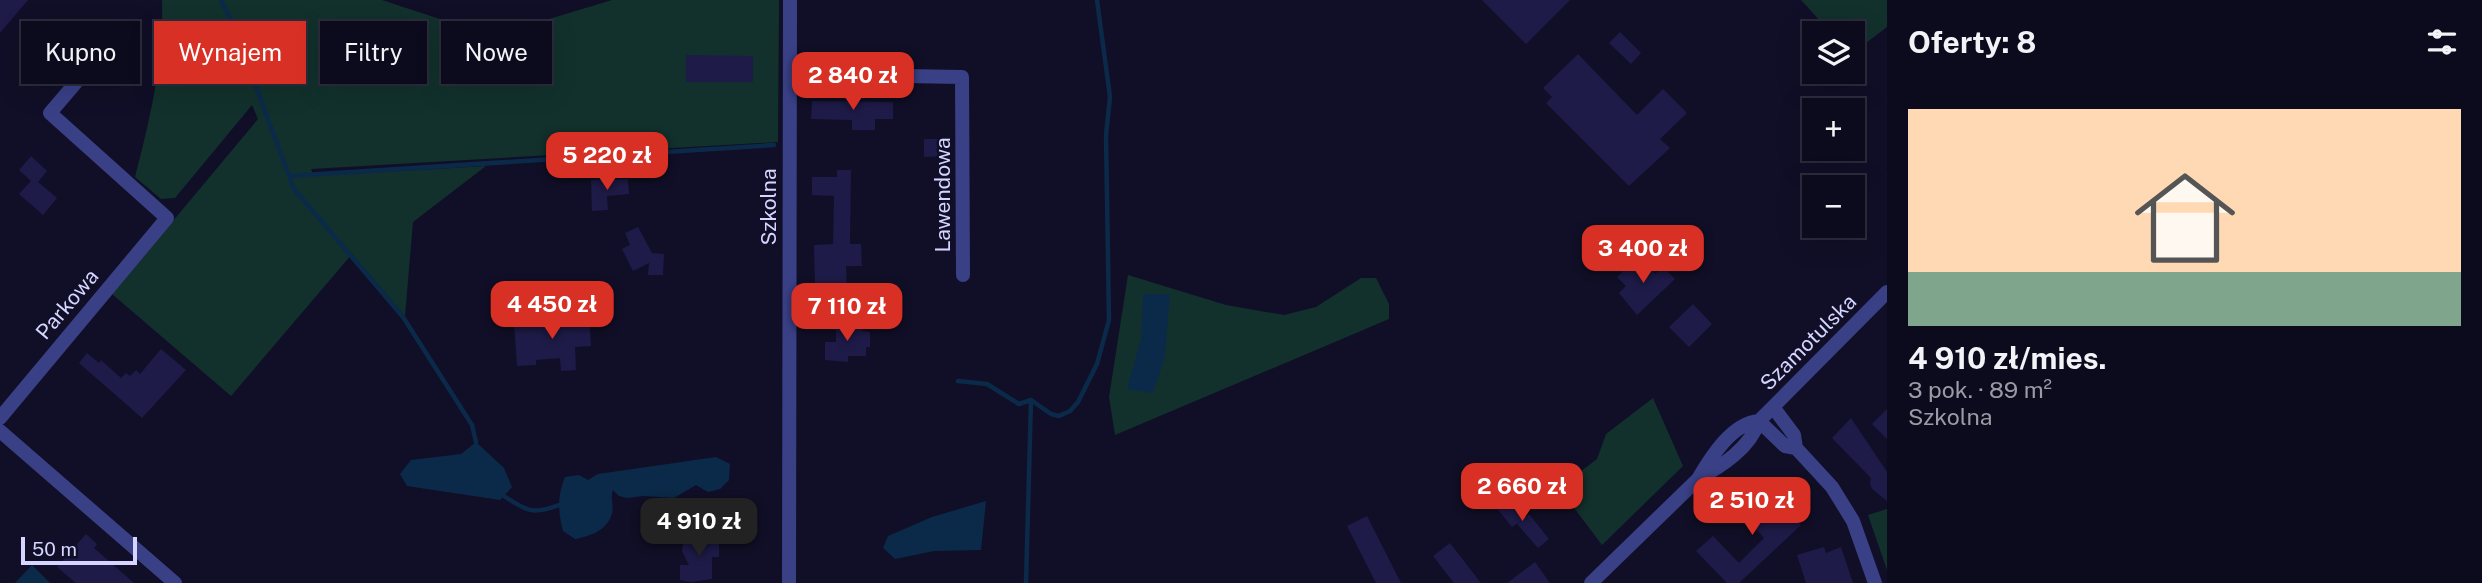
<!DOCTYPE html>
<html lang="pl">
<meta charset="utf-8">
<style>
body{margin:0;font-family:"Public Sans",sans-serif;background:#151426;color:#f1f3f6;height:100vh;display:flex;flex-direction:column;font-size:26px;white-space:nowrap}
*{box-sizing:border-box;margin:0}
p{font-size:23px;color:#9a9ba4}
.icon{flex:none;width:38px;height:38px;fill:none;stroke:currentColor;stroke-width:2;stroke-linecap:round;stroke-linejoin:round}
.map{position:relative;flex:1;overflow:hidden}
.drawer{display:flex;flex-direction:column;background:#0c0b1d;width:595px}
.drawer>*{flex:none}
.banner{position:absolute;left:21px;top:21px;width:665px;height:63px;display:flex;gap:14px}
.fabs{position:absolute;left:1802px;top:21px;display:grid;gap:14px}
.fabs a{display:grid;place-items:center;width:63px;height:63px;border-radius:0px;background:#0c0b1d;box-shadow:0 7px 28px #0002,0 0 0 2px #2c2b3b;font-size:35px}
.scale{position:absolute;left:21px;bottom:18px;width:116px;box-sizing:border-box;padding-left:7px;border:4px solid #d5d5ff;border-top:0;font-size:19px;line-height:24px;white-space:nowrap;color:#d5d5ff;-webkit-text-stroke:5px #100f27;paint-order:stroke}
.price{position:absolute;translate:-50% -60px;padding:0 16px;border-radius:14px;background:#d93025;color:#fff;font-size:23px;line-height:46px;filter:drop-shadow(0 2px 4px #0008)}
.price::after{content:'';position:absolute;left:50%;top:42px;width:21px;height:16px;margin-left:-10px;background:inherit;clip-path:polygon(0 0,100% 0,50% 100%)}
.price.current{background:#222;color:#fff}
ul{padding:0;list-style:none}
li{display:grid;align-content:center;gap:14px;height:371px;padding:0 21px}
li+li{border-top:2px solid #2c2b3b}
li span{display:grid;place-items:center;height:217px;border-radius:0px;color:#555}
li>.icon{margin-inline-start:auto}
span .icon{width:126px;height:126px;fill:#fffc;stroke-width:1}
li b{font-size:30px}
h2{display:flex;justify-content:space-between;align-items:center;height:84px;padding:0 21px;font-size:30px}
.tag{padding:0 24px;border-radius:0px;background:#0c0b1d;box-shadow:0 7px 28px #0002,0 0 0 2px #2c2b3b;font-size:24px;line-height:63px}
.tag.current{background:#d93025;color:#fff}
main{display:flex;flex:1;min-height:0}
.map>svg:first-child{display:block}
.green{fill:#12312c}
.water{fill:#0b2a49}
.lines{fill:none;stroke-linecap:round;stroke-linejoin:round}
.stream{stroke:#0b2a49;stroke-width:4.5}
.building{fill:#1e1b48}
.minor{stroke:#394086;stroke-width:14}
.labels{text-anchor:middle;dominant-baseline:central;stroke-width:5;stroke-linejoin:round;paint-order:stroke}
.street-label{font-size:21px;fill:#d5d5ff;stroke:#100f27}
</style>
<main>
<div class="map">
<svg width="1887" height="583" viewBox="0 0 1887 583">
<rect width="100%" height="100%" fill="#100f27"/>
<path class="green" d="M162,0H382L455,24L516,29L612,0H779L778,142L311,169L314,176L486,166L413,222L405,316L352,254L231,396L112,294L258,119L252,105L175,198L161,199L135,177C150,119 164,61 162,0Z
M1801,0H1887V27L1853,53V33H1831Z
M1128,275L1226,305L1284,315L1316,307L1361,278H1376L1389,304V319L1115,435L1109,397Z
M1653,398L1683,466L1602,545L1559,488L1597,459L1606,434Z
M1887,509V570L1868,515Z"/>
<path class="water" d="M1143,294H1170L1165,356L1153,393L1127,389L1141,339Z
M476,442L504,468L512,487L500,500L407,486L400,474L411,460L461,454Z
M716,457L730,464L729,480L720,489L708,492L696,485L674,498L643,496L627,498L619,496L613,490C610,498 614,505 612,513C608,530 591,536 575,539L563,531C558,512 557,496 565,477L579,475L588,480L598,474Z
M986,501L981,550L934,551L895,559L883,548L888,536L932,517Z
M32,565L50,583H15Z"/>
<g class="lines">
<path class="stream" d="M221,0L231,20L294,189L403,317L472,425L476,442
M289,176L774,145
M958,381L987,384L1019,404L1031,400L1051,414L1059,416L1070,411L1078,402L1097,364L1109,320L1106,135L1110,97L1097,0
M504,496C526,511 533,515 559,505
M1026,583L1031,400"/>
</g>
<path class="building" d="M0,0H28L0,33Z
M1482,0H1570L1526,44Z
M1620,32L1641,53L1631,64L1609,43Z
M1578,54L1637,115L1663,89L1687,113L1660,139L1670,148L1629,186L1546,103L1552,97L1543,88Z
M686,55L753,56V82H686Z
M812,101L893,102V119H875V130H852V120L811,119Z
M924,139H943L944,156L924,157Z
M31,156L47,171L38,182L57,198L43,215L19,194L31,181L19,170Z
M837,170H851L850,244H861L862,266H846L847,295H826L825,286H815L814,245L833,244L834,196L812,195V177H837Z
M628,179L629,194L607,196L608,210L592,211L591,180Z
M638,227L652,253L664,254L663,275H648L649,263L633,271L622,249L630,245L625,233Z
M1633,262L1638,268L1645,262L1655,274L1663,267L1675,279L1637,315L1619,293L1626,286L1617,277Z
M1693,304L1712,324L1689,347L1669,327Z
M589,315L591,346L575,347L576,370L561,371L560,358L536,360V365L517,366L514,323L565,320V317Z
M836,322H848V327H861V331L870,332V347H866V356H848V362L825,360V342H836Z
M161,349L186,370L142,418L79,363L87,353L99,363L101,360L121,378L126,373L130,376L136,370L140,374Z
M1887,409V439L1872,424Z
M1851,418L1887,472V501L1872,489L1870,483L1871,478L1832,438Z
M1763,486L1801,525L1739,583H1727L1696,551L1713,536L1739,563L1764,538L1738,510Z
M1506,497L1523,519L1529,514L1549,539L1538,548L1517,524L1521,521L1512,527L1495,506Z
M1367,516L1401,583H1376L1347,526Z
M86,534L97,544L94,548L134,583H76L57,567Z
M684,536H719V557H712V579L691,582L680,580V565H689L682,551Z
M1450,543L1481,583H1454L1433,556Z
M1824,547L1826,553L1841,547L1853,583H1806L1797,555Z
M1535,562L1550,583H1507Z"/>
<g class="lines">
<path class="minor" d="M790,74L962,77L963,275
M1773,407L1794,435L1796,448
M0,418L167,218L50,113L96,59
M1759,421L1785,446L1796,448L1832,487L1853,521L1875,583
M0,431L175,583
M1698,479C1722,466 1750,448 1759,421L1887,292
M789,583L790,0
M1591,583L1698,479C1711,457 1732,423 1759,421"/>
</g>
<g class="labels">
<g class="street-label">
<text transform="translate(942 195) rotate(-90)">Lawendowa</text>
<text transform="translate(768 207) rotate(-90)">Szkolna</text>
<text transform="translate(67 304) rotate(-50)">Parkowa</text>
<text transform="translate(1808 342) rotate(-45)">Szamotulska</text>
</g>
</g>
</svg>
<div class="fabs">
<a><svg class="icon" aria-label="layers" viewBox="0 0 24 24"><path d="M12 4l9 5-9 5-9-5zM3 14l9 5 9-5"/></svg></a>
<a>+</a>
<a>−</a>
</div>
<div class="scale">50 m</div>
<b class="price" style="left:853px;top:112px">2 840 zł</b>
<b class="price" style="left:607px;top:192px">5 220 zł</b>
<b class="price" style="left:1643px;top:285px">3 400 zł</b>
<b class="price" style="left:552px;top:341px">4 450 zł</b>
<b class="price" style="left:847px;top:343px">7 110 zł</b>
<b class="price" style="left:1522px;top:523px">2 660 zł</b>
<b class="price" style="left:1752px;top:537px">2 510 zł</b>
<b class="price current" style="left:699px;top:558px">4 910 zł</b>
<div class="banner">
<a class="tag">Kupno</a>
<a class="tag current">Wynajem</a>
<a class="tag">Filtry</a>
<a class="tag">Nowe</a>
</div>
</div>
<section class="drawer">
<h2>Oferty: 8<svg class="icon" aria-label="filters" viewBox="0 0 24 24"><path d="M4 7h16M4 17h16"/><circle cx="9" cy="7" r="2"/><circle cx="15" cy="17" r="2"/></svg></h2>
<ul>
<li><span style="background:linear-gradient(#ffd9b3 75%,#7fa58c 0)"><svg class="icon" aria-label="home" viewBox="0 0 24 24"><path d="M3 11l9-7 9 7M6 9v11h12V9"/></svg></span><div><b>4 910 zł/mies.</b><p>3 pok. · 89 m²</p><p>Szkolna</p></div></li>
</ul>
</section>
</main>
